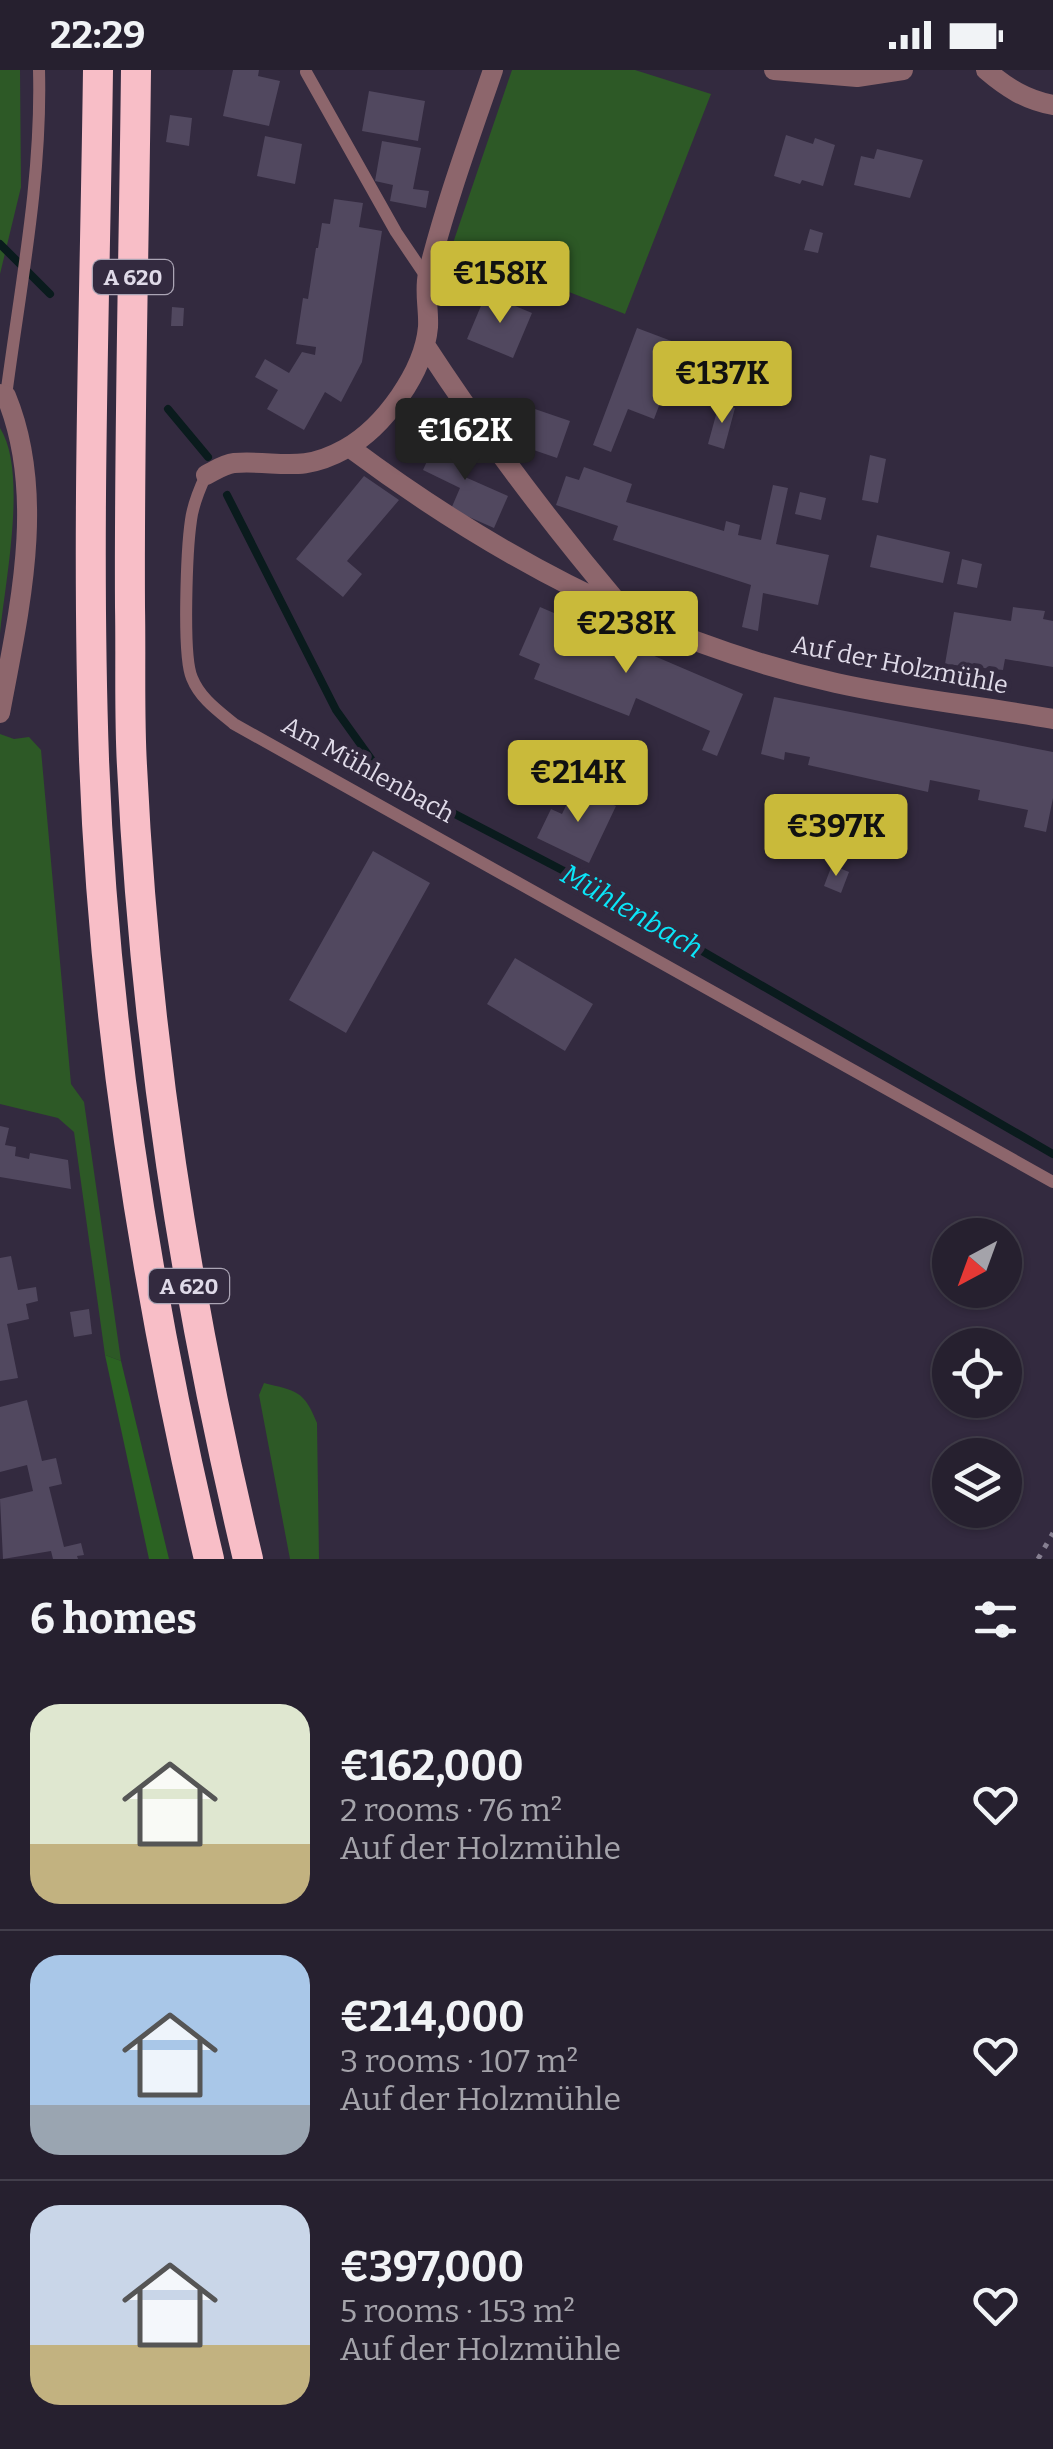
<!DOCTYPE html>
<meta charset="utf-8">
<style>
body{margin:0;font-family:Bitter,serif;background:#2e2837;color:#f1f3f6;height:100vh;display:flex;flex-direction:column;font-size:38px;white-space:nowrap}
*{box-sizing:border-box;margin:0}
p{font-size:32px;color:#a4a3aa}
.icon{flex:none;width:55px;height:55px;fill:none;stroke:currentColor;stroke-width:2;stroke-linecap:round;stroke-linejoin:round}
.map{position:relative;height:1489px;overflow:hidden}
.side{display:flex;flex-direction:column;background:#26202f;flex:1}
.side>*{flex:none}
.needle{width:65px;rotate:221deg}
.tools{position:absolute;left:932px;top:1148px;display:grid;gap:20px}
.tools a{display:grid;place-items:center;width:90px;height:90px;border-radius:50%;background:#26202f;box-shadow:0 2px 8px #0004,0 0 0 2px #423e4b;font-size:50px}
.price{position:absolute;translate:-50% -85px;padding:0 22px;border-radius:10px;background:#c9ba3a;color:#111;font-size:32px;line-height:65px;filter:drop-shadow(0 2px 5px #0008)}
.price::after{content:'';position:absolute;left:50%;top:60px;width:30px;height:22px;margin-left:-15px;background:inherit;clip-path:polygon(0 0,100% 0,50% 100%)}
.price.on{background:#222;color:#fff}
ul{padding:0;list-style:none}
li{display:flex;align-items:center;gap:30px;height:250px;padding:0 30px}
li+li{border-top:2px solid #423e4b}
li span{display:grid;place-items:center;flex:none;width:280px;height:200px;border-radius:30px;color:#555}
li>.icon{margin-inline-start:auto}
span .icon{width:120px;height:120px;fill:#fffc;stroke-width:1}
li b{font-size:42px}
h2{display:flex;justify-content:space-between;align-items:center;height:120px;padding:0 30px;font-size:42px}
.status{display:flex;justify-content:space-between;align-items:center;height:70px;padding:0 50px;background:#26202f;direction:ltr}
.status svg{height:28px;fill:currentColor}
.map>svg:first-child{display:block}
.green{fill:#2d5926}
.forest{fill:#2b6322}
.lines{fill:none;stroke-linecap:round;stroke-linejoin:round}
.stream{stroke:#0a1b1d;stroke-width:8}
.building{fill:#51485f}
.path{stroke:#867f91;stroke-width:5;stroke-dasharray:5 8;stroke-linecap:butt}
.service{stroke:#8d666c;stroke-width:12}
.minor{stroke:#8d666c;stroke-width:20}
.motorway{stroke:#f8bec7;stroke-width:30}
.labels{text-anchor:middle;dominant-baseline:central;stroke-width:10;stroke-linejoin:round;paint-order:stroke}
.shield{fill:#332a3f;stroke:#aba5b5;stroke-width:2.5}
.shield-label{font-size:22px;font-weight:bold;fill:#dfdae8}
.street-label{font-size:25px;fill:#dfdae8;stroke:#332a3f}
.water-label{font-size:28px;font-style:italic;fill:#0be5f8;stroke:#332a3f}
</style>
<div class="status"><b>22:29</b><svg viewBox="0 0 49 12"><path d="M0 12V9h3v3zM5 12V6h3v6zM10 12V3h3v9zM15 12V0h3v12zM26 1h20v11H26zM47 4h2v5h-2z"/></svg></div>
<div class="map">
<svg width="1053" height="1489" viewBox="0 0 1053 1489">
<rect width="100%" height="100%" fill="#332a3f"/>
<path class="green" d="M0,0H20L21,117L0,204Z
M512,0H635L711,24L625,244L452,176Z
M0,358C28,402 5,511 0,564Z
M0,664L14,669L29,667L41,680L71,1014L84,1032L121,1291L105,1285L74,1062L58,1048L0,1034Z
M264,1313C296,1321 304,1320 317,1353L319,1489H290L259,1325Z"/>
<path class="forest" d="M105,1285L121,1291L169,1489H149Z"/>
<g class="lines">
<path class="stream" d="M0,174L50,224
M168,339L208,387
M227,425L336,640L384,707L562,800L1053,1084"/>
</g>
<path class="building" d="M233,0H259L258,6L280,11L269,56L223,46Z
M369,21L425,31L418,71L362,61Z
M170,45L192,48L189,76L166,72Z
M786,65L813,74L815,68L835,75L823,116L802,110L800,114L774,106Z
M265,66L302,74L295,114L257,106Z
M382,71L421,78L413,119L429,121L426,138L390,131L393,115L375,111Z
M877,79L923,90L910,128L854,115L861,86L874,89Z
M334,129L363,133L359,157L382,161L362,292L341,332L325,322L304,360L267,339L278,320L255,307L265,289L289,303L302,282L315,285L316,277L296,274L303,228L308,229L316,178H318L322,153L330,154Z
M810,159L823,163L818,183L804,180Z
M488,192L513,202L504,226L479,216Z
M486,224L532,243L513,288L467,269Z
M172,237L184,238L183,256H171Z
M637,258L682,275L654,349L628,339L611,382L593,375Z
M719,334L735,338L724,379L708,374Z
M529,337L570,351L557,388L516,374Z
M409,361L418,364L411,381L402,377Z
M438,367L475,384L465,407L508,426L494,458L451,439L460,418L423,400Z
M870,385L886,389L878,433L862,430Z
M584,397L632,414L626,432L724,461L726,451L740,455L738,465L761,470L773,415L788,418L776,474L829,485L818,535L763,523L758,561L742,557L751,515L613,470L618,456L556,435L566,406L579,410Z
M364,406L399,430L347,491L362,504L343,527L296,489Z
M800,422L826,428L821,450L795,444Z
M877,465L950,482L943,513L870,497Z
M962,489L982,494L977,518L957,514Z
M540,537L743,624L717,686L702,680L710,661L636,628L629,646L534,609L540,594L519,585Z
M1013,537L1045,541L1043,549L1053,551V597L1005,589L1003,600L945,594L954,542L1011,551Z
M774,627L1053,682V728L1046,762L1024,757L1028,740L978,730L980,720L930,710L928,722L808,695L810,687L785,682L784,690L761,684Z
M575,717L616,736L589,793L537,768L551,739L562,744Z
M373,781L430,813L346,963L289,930Z
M832,795L849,802L841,823L824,816Z
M515,888L593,934L565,981L487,934Z
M0,1056L9,1058L5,1075L16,1077L15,1086L29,1089L30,1083L68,1090L71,1119L0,1107Z
M11,1186L18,1220L36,1217L38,1231L26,1234L29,1249L7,1254L18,1308L0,1311V1188Z
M89,1239L92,1264L74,1267L70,1242Z
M27,1330L42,1391L56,1388L62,1414L49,1417L64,1477L81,1473L84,1485L77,1486L78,1489H53L51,1481L3,1489L0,1429L33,1421L27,1395L0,1402V1337Z"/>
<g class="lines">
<path class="path" d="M1038,1489L1053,1463"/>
<path class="service" d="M306,2L396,162L427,208
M6,326C20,218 42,109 39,0
M206,405C199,420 193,434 191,450C187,477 182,586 192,608C200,628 217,640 234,654L1053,1112"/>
<path class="minor" d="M774,0L857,7L903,0
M986,0C1007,18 1026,30 1053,35
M425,275C485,367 551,454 622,538
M0,324L6,326C47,425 19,541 0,643
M349,377C495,486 657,573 836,613C908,629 981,636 1053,649
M206,405C214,401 224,394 234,393C279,390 300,404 345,379C384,357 424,302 428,257C429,239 424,221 428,204C445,135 470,67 493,0"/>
<path class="motorway" d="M98,0C95,229 86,459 94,689C104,959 147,1227 209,1489
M136,0C134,179 129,358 130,537C131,590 129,644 132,696C145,968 185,1225 248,1489"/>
</g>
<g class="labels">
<g class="shield">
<rect x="93" y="190" width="80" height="34" rx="8"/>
<rect x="149" y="1199" width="80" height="34" rx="8"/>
</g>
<g class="shield-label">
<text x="133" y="207">A 620</text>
<text x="189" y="1216">A 620</text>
</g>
<g class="street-label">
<text transform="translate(900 595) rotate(11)">Auf der Holzmühle</text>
<text transform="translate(368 700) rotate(29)">Am Mühlenbach</text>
</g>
<g class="water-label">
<text transform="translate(632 841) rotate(30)">Mühlenbach</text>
</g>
</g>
</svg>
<div class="tools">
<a><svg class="needle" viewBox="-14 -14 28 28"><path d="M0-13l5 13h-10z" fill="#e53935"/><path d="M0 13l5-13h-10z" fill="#a4a3aa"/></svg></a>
<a><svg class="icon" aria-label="locate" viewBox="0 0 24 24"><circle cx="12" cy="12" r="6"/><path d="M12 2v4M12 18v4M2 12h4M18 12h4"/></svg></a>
<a><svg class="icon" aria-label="layers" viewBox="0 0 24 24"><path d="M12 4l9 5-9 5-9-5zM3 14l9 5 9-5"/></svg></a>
</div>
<b class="price" style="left:500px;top:256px">€158K</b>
<b class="price" style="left:722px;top:356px">€137K</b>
<b class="price on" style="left:465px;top:413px">€162K</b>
<b class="price" style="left:626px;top:606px">€238K</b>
<b class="price" style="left:578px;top:755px">€214K</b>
<b class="price" style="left:836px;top:809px">€397K</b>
</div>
<section class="side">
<h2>6 homes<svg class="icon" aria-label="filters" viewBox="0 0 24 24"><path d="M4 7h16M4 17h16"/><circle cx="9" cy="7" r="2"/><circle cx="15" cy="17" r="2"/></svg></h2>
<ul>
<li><span style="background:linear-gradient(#dfe7d0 70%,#c2b280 0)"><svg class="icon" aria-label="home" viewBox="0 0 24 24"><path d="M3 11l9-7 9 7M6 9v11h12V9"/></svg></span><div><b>€162,000</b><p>2 rooms · 76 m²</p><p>Auf der Holzmühle</p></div><svg class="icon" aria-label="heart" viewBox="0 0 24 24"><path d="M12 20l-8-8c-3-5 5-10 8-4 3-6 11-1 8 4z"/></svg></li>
<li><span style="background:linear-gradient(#a9c7e8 75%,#9aa5b1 0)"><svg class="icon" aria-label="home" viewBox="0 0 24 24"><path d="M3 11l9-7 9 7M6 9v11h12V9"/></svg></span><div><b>€214,000</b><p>3 rooms · 107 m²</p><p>Auf der Holzmühle</p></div><svg class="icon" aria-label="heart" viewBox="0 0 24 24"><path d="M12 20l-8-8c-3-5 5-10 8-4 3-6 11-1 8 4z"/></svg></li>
<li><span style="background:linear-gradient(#c9d6e8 70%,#c2b280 0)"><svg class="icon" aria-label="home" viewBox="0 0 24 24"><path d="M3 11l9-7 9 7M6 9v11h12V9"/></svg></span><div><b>€397,000</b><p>5 rooms · 153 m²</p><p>Auf der Holzmühle</p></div><svg class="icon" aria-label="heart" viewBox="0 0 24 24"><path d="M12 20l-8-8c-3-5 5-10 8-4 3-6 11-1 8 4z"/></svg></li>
</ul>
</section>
